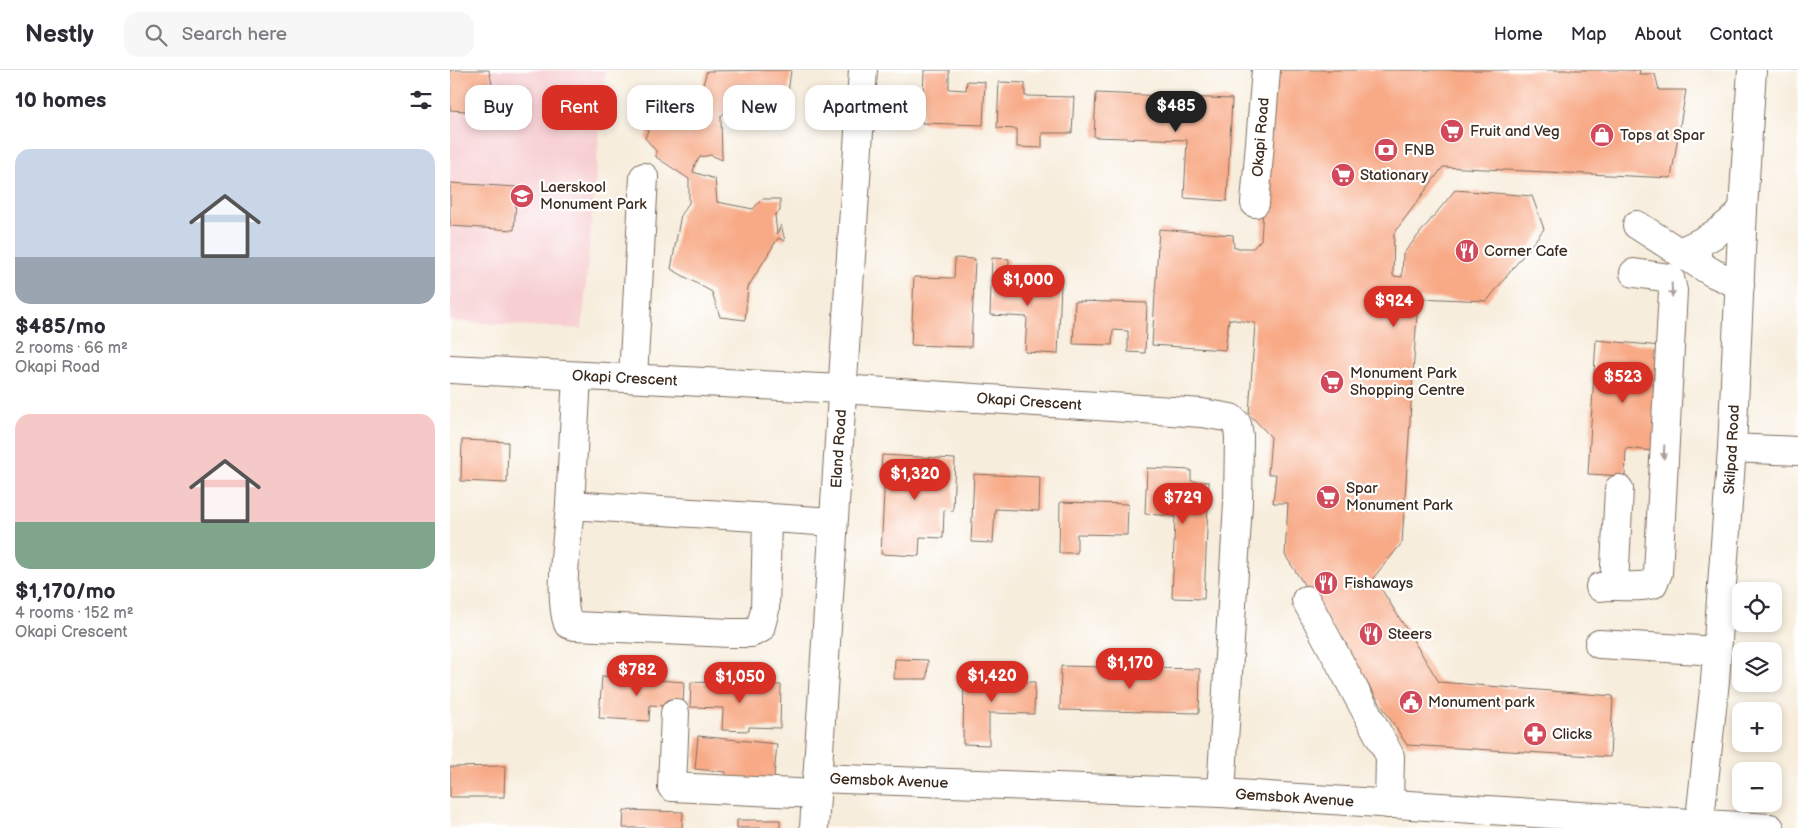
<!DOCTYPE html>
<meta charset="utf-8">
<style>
body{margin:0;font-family:"Balsamiq Sans",sans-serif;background:#f7f7f7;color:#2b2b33;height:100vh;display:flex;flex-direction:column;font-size:19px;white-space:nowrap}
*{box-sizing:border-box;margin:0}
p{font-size:16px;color:#7c7c81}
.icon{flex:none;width:28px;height:28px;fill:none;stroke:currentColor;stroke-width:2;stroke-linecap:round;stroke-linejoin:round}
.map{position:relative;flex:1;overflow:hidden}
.side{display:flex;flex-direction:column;background:#fff;width:450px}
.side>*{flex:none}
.banner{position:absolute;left:15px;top:15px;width:475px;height:45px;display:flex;gap:10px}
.fabs{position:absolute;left:1282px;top:512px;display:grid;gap:10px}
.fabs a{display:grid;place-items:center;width:50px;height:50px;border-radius:10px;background:#fff;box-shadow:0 2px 8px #0003;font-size:25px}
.price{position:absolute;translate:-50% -42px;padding:0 11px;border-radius:18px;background:#d93025;color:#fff;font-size:16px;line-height:32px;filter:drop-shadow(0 1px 2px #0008)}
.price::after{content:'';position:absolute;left:50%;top:30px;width:15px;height:11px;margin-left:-8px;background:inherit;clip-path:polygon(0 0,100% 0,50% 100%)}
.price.active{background:#222;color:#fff}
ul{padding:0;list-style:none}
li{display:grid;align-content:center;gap:10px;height:265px;padding:0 15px}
li span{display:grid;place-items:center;height:155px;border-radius:15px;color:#555}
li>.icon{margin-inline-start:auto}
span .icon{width:90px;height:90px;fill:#fffc;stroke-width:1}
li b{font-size:21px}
h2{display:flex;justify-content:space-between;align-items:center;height:60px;padding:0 15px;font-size:21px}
.tag{padding:0 18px;border-radius:15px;background:#fff;box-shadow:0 2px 8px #0003;font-size:18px;line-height:45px}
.tag.active{background:#d93025;color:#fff}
header{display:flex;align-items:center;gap:30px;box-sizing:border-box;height:70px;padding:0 25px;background:#fff;border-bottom:1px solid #e1e1e2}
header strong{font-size:24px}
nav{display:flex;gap:28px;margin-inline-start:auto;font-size:18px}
.search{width:350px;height:45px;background:#f7f7f7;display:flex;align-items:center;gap:12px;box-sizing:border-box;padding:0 18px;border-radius:15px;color:#7c7c81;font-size:19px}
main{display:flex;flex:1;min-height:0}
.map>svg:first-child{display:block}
.built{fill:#f7cfd2}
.building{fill:#f8aa87}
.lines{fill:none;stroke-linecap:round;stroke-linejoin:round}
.minor-casing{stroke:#7d6e60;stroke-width:30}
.minor{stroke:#fff;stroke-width:28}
.oneway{fill:#a79f9a}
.labels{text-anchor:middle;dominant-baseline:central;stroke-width:4.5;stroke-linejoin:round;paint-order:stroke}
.poi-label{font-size:15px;fill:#3b2a1e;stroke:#fff;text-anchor:start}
.street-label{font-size:15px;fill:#3b2a1e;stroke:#fff}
</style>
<header>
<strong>Nestly</strong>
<div class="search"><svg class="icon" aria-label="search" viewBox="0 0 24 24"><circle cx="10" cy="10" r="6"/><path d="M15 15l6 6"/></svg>Search here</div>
<nav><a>Home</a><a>Map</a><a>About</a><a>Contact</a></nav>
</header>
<main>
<section class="side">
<h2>10 homes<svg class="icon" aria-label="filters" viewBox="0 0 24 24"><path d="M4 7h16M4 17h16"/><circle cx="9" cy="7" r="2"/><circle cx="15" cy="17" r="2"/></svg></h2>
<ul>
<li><span style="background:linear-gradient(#c9d6e8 70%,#9aa5b1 0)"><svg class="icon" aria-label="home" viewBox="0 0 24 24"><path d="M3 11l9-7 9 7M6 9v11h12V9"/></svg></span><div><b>$485/mo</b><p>2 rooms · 66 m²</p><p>Okapi Road</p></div></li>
<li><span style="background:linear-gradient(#f6c9c9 70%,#7fa58c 0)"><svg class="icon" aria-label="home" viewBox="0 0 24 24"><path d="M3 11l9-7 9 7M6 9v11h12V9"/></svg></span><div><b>$1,170/mo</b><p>4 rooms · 152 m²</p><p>Okapi Crescent</p></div></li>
</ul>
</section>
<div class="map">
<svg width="1348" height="758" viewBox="0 0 1348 758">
<rect width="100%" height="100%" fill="#fff"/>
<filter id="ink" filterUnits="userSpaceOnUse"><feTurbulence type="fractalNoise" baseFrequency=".02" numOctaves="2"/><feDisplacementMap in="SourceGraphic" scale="10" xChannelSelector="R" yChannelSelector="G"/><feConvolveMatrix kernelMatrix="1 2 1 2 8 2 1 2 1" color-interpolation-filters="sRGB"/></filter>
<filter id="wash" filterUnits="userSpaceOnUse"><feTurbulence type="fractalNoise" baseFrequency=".0096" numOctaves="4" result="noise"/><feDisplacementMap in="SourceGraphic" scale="20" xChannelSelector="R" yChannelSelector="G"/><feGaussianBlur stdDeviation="1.12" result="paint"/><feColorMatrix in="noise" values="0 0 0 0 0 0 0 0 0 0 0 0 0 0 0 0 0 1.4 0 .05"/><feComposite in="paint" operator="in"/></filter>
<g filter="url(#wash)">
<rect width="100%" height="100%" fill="#f7eddc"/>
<path class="built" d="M0,0H155L132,259L0,251Z"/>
<g id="blocks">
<path class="building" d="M0,0H39L48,43L0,40Z
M341,0L334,54L280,37L271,46L272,90L261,85L250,87L245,94L243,102L265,109L267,132L303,139L312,129H330V141L325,145L327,164L331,155L335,171L328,168L298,217L295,250L270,247L262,222L221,199L231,144L239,133V109L206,87V81L195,68L206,39L212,17L251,21L257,1Z
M474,0H499V19L516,20L517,11L535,12L533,55L472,53Z
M822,0H1190L1189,4H1205L1209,20H1236L1221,108L993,97L944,163L943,206L952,207L953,184L1005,120L1082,126L1094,159L1037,231L968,228L952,473L924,507L989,612L1163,626L1160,687L957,675L835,485L838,433H823L826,404H818L821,367L799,344L805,253L779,249L775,280L702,275L709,159L783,165L784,178H803L811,170Z
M549,12L575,13V26L624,27L622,63H592V78L567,77V59L547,58Z
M646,23L782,29L777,131L734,128L737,70L644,67Z
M0,113L67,117L64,160L0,156Z
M505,188L525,189L521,277L461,275L464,207L504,208Z
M542,188L559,189L558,212L611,214L608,284L575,282L577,247L540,245Z
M625,231L697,233L695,283L678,282V261L663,260L662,275L623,274Z
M1146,270L1211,276L1203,381L1176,378L1175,406L1138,404Z
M12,370L58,372L57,413L11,411Z
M432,385L505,389L503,441L494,440L493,468L470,467L469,486L431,484L435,402H431Z
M697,398L741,400V411L759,412L754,529L722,528L725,446L695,444Z
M524,404L590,407L589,441L545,439L543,473L521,472Z
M610,432L678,434L677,465L627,464V483H609Z
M445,589L478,590L477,609H444Z
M611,596L750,599L749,643L610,640Z
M514,602L551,603V612H585L584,644L539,643V675L513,674Z
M152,606L234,612L233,637L200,635L199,651L149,648Z
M241,612L331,615L330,658L299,657V661L272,660L273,638L240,637Z
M248,666L327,674L323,717L275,712L276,702L245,699Z
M55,696L54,727H0V697Z
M174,740L233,742L232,758H173Z
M287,750H330V758H287Z"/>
</g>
</g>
<g filter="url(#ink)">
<use href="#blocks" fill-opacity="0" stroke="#7d6e60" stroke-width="1"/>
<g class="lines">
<g class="minor-casing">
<g id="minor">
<path id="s1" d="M805,133L816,0"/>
<path d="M1187,155L1229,182L1247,184"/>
<path d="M1290,215L1263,203L1229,182C1254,172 1275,160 1293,139"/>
<path id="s2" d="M0,299L391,319L752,343L781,348L787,354L789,366L788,433L771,723"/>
<path d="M183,308L194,107"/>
<path d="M1282,378L1348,381"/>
<path d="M120,435L127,306"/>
<path d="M317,447L315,540L310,559L301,563H280L125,556L118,554C108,527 118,465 120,435L383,452"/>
<path d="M1164,515L1169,419"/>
<path d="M1150,517C1167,514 1186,519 1203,514L1208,503L1223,221L1220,208L1184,203"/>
<path d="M856,530L940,686L939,734"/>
<path d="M1149,574L1267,581"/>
<path d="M225,643L222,717L366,724"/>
<path id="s3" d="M367,708L771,723L1320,758"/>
<path id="s4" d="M364,758L413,0"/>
<path id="s5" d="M1249,758L1265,611L1282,378L1293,139L1302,0"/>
</g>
</g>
<use href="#minor" class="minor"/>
</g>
<defs><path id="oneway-solid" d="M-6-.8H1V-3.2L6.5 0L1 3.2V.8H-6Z" transform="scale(1.25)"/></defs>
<g class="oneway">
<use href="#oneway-solid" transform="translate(1222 220) rotate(87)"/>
<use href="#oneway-solid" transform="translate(1214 382) rotate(93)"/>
</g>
</g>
<defs>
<g id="supermarket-disc" transform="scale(1.25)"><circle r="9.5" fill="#d1495b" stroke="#fff"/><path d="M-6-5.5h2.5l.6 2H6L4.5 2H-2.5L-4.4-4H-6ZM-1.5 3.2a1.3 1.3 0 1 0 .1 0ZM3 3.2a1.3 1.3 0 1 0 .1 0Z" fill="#fff"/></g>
<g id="shop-disc" transform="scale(1.25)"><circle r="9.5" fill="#d1495b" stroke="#fff"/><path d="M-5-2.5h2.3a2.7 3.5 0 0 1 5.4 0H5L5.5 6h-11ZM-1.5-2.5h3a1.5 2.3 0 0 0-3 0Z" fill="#fff"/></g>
<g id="bank-disc" transform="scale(1.25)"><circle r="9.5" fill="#d1495b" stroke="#fff"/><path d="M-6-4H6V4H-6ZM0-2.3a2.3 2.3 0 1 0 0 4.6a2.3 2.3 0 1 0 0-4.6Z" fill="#fff"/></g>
<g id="school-disc" transform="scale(1.25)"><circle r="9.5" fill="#d1495b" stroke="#fff"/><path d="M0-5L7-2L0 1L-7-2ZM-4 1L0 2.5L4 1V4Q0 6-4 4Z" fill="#fff"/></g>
<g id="restaurant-disc" transform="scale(1.25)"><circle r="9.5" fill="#d1495b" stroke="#fff"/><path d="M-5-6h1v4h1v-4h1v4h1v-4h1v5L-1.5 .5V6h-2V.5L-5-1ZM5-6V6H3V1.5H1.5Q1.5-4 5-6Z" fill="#fff"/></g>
<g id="civic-disc" transform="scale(1.25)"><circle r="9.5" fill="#d1495b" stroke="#fff"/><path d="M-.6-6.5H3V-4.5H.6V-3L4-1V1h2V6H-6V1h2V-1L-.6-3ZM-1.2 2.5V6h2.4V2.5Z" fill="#fff"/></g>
<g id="pharmacy-disc" transform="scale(1.25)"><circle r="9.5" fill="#d1495b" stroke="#fff"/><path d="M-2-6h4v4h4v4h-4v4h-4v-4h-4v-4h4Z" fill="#fff"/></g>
</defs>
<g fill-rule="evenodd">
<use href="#supermarket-disc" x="1002" y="61"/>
<use href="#shop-disc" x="1152" y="65"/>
<use href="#bank-disc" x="936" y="80"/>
<use href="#supermarket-disc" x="893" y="105"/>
<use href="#school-disc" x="72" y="126"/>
<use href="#restaurant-disc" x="1017" y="181"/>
<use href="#supermarket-disc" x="882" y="312"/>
<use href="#supermarket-disc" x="878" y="427"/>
<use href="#restaurant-disc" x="876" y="513"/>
<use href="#restaurant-disc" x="921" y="564"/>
<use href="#civic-disc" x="961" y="632"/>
<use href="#pharmacy-disc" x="1085" y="664"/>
</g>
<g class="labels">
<g class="poi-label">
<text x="1020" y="61">Fruit and Veg</text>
<text x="1170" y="65">Tops at Spar</text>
<text x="954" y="80">FNB</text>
<text x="910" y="105">Stationary</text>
<text x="90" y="117">Laerskool<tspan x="90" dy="17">Monument Park</tspan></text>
<text x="1034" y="181">Corner Cafe</text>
<text x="900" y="303">Monument Park<tspan x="900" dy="17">Shopping Centre</tspan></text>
<text x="896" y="418">Spar<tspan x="896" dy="17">Monument Park</tspan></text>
<text x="894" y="513">Fishaways</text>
<text x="938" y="564">Steers</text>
<text x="978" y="632">Monument park</text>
<text x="1102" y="664">Clicks</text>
</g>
<g class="street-label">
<text stroke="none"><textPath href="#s1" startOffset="66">Okapi Road</textPath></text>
<text stroke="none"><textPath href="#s2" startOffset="175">Okapi Crescent</textPath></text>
<text stroke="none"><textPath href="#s2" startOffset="580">Okapi Crescent</textPath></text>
<text stroke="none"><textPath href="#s4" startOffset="380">Eland Road</textPath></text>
<text stroke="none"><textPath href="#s5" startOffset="380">Skilpad Road</textPath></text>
<text stroke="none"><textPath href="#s3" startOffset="72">Gemsbok Avenue</textPath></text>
<text stroke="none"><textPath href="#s3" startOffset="478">Gemsbok Avenue</textPath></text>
</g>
</g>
</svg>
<div class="fabs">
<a><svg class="icon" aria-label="locate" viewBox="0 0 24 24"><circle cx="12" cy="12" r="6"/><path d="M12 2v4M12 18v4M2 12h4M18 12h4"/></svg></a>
<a><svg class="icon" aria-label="layers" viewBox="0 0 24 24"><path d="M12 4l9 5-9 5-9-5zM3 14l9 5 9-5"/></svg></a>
<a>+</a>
<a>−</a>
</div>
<b class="price active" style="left:726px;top:63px">$485</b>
<b class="price" style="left:578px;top:237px">$1,000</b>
<b class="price" style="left:944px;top:258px">$924</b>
<b class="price" style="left:1173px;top:334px">$523</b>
<b class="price" style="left:465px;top:431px">$1,320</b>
<b class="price" style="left:733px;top:455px">$729</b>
<b class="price" style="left:680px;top:620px">$1,170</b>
<b class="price" style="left:187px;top:627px">$782</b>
<b class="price" style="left:542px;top:633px">$1,420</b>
<b class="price" style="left:290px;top:634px">$1,050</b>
<div class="banner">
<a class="tag">Buy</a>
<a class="tag active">Rent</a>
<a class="tag">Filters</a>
<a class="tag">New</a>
<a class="tag">Apartment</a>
</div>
</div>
</main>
